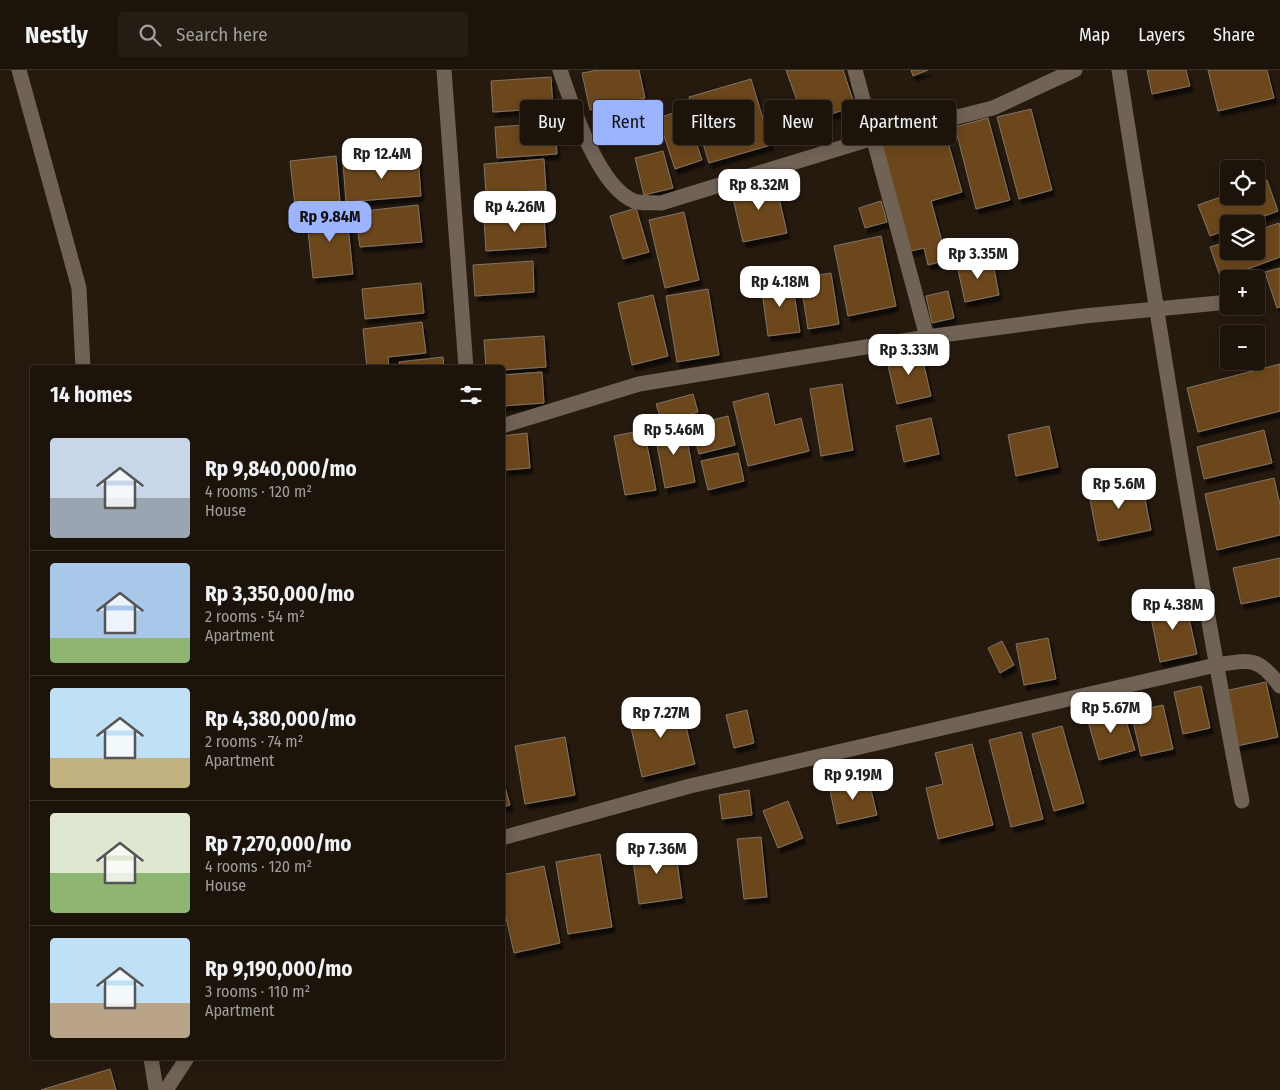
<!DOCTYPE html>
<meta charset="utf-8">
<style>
body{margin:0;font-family:"Fira Sans Condensed",sans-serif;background:#251d14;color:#f1f3f6;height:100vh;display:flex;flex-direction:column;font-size:19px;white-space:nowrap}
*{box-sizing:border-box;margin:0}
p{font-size:16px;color:#a09e9d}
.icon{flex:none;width:28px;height:28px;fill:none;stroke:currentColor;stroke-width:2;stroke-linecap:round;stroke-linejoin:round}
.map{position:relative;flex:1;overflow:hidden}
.drawer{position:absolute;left:30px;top:295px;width:475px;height:695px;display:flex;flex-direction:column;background:#1c140b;border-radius:5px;box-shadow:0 2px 12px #0003,0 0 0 1px #3a332c}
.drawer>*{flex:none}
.banner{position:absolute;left:520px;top:30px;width:475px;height:45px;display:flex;gap:10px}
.buttons{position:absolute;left:1220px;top:90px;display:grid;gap:10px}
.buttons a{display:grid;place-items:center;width:45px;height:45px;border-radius:5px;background:#1c140b;box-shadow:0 2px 12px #0003,0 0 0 1px #3a332c;font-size:25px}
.price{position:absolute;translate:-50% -42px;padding:0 11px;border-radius:10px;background:#fff;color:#222;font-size:16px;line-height:32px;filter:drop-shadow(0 1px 2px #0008)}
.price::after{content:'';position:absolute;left:50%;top:30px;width:15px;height:11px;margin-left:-8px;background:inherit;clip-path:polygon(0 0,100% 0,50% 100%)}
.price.active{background:#9cb4fd;color:#111}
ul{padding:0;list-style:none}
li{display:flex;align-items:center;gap:15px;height:125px;padding:0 20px}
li+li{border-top:1px solid #3a332c}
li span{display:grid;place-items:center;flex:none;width:140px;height:100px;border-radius:5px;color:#555}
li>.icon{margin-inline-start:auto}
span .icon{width:60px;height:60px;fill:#fffc;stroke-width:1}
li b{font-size:21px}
h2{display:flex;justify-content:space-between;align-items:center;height:60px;padding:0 20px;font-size:21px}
.chip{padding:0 18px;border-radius:5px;background:#1c140b;box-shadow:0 2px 12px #0003,0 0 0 1px #3a332c;font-size:18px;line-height:45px}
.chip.active{background:#9cb4fd;color:#111}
header{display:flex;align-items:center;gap:30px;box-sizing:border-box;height:70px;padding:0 25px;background:#1c140b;border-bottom:1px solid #3a332c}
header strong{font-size:24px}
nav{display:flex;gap:28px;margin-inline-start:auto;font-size:18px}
.search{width:350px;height:45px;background:#251d14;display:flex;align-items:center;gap:12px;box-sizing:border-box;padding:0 18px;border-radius:5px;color:#a09e9d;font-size:19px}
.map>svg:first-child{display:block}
.building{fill:#6c461d;stroke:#827466;filter:url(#shadow)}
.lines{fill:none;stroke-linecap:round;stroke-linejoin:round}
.street{stroke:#706255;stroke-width:15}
</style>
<header>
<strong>Nestly</strong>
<div class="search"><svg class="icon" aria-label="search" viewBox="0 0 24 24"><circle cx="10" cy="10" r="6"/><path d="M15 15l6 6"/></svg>Search here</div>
<nav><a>Map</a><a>Layers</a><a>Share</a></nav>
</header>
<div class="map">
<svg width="1280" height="1020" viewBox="0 0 1280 1020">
<defs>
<filter id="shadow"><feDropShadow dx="3" dy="5.5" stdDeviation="1" flood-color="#0009"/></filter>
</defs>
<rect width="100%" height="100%" fill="#261a0f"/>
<path class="building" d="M598,0H639L645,28L590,40L582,3Z
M786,0H843L855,36L805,53Z
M911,0H928L913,6Z
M1147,0H1186L1190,16L1152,24Z
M1208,0H1267L1274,28L1218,41Z
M551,7L553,38L493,42L491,11Z
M751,9L771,75L709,93L689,27Z
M685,39L702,90L675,99L658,48Z
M1031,39L1052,120L1019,129L997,47Z
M988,48L1010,130L976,139L955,57Z
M555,53L557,84L497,88L495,57Z
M944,58L962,122L931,131L947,190L928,195L924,178L911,181L882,75Z
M663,81L673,118L644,125L635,88Z
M336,86L340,131L295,136L290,91Z
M418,87L421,126L346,132L343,93Z
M544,89L546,120L486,124L484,94Z
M775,110L787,163L743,172L731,120Z
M1267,110L1278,141L1243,154H1229V159L1210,166L1198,135L1229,124V126H1256V114Z
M881,131L887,152L865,158L859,138Z
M418,135L422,172L360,177L355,142Z
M346,137L353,204L313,208L306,142Z
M636,138L649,182L623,189L610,146Z
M684,142L699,210L665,218L649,150Z
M544,146L546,177L486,181L484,150Z
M1279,153L1280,157V187L1221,209L1210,177L1229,171V181H1256V161Z
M881,166L896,236L848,246L834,176Z
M992,187L999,225L965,232L957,195Z
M533,191L534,222L475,226L473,195Z
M1280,198V237L1277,238L1265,202Z
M831,203L839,254L808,259L800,208Z
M792,210L800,262L768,266L761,214Z
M421,213L424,243L365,249L362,219Z
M708,219L719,285L677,292L666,226Z
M948,221L954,248L932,253L926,226Z
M653,225L668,286L632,295L618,233Z
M422,252L426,283L388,287L389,298H367L363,259Z
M544,266L546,297L502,300V298H486L484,270Z
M920,278L931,326L897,334L886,287Z
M443,287L444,298H400L399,292Z
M1280,294V341L1198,362L1187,318Z
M542,302L544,333L502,336V305Z
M842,314L853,380L821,386L810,319Z
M768,323L775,355L801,348L809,381L748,396L733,332Z
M693,324L698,342L662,352L656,334Z
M728,346L735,375L699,384L692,355Z
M931,348L939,384L904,392L896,356Z
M684,353L695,412L665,418L654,359Z
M1049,356L1058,397L1016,406L1008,365Z
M644,360L656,420L625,425L614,366Z
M1264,360L1272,393L1204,409L1197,377Z
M527,363L530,398L505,400L502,366Z
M738,383L744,411L708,420L701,391Z
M1141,408L1151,460L1098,471L1088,419Z
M1274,408L1280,435V465L1217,480L1205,424Z
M1280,488V526L1241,534L1233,498Z
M1185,530L1197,584L1160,592L1149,538Z
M1048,568L1056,609L1024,615L1016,574Z
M1002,571L1014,595L1000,603L988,578Z
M1266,612L1278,667L1237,676L1225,621Z
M1201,616L1210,658L1183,664L1174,622Z
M680,632L695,694L642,707L628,644Z
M1163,635L1173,679L1141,686L1131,642Z
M1122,638L1135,680L1099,690L1087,648Z
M747,640L754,673L734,678L726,645Z
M1062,656L1084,733L1054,741L1032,664Z
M1021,662L1043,749L1011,757L989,670Z
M565,667L575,725L525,734L515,676Z
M972,674L993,755L938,769L926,718L943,714L935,683Z
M502,706L510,735L502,737Z
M868,707L877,745L837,754L829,716Z
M749,720L752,745L722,749L719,725Z
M788,731L803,768L778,778L763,741Z
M761,767L767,827L744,829L737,769Z
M675,776L682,828L639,834L632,783Z
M600,784L612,857L568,864L556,792Z
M544,796L560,873L514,883L502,830V805Z
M110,999L116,1020H41Z"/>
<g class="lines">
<path class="street" d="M19,0L79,218L83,298
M444,0L466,298
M560,0C572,35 598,117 634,131C641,134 653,132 661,133L873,68L993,38L1075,0
M855,0L927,267
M1119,0C1157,244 1195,488 1242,731
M502,356L639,314L927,267L1084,246L1229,232
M502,768L690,716L1216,595C1250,590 1258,586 1280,616
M151,988L156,1020
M166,1020L187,988"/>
</g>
</svg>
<div class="buttons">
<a><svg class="icon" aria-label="locate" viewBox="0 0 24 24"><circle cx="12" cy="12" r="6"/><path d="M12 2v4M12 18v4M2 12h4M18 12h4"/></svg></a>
<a><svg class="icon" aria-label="layers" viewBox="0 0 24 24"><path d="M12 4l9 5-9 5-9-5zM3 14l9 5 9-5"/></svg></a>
<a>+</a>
<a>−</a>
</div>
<b class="price" style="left:382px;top:110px">Rp 12.4M</b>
<b class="price" style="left:759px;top:141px">Rp 8.32M</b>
<b class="price" style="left:515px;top:163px">Rp 4.26M</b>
<b class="price active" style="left:330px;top:173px">Rp 9.84M</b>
<b class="price" style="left:978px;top:210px">Rp 3.35M</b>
<b class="price" style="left:780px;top:238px">Rp 4.18M</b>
<b class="price" style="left:909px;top:306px">Rp 3.33M</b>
<b class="price" style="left:674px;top:386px">Rp 5.46M</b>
<b class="price" style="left:1119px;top:440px">Rp 5.6M</b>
<b class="price" style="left:1173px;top:561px">Rp 4.38M</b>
<b class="price" style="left:1111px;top:664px">Rp 5.67M</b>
<b class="price" style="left:661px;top:669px">Rp 7.27M</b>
<b class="price" style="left:853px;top:731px">Rp 9.19M</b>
<b class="price" style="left:657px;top:805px">Rp 7.36M</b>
<div class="banner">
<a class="chip">Buy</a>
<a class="chip active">Rent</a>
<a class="chip">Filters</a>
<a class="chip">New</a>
<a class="chip">Apartment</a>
</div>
<section class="drawer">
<h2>14 homes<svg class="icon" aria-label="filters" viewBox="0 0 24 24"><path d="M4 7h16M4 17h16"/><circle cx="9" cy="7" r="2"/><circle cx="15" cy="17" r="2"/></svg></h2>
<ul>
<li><span style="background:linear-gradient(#c9d6e8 60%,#9aa5b1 0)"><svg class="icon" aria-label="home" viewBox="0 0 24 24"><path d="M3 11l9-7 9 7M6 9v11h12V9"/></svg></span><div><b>Rp 9,840,000/mo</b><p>4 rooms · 120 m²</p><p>House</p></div></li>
<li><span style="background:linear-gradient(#a9c7e8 75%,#8fb573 0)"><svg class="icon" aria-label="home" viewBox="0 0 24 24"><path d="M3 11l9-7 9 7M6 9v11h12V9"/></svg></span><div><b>Rp 3,350,000/mo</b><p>2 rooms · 54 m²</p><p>Apartment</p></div></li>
<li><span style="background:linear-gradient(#bfe0f5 70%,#c2b280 0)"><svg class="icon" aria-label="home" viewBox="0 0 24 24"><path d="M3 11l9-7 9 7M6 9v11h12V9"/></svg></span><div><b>Rp 4,380,000/mo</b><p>2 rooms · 74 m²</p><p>Apartment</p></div></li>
<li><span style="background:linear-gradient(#dfe7d0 60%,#8fb573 0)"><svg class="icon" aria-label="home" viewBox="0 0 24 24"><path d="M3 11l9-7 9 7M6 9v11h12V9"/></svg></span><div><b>Rp 7,270,000/mo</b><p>4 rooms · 120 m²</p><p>House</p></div></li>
<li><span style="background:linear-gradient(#bfe0f5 65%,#b9a48a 0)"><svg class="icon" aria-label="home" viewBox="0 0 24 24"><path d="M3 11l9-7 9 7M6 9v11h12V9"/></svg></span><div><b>Rp 9,190,000/mo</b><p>3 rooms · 110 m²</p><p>Apartment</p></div></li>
</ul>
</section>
</div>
